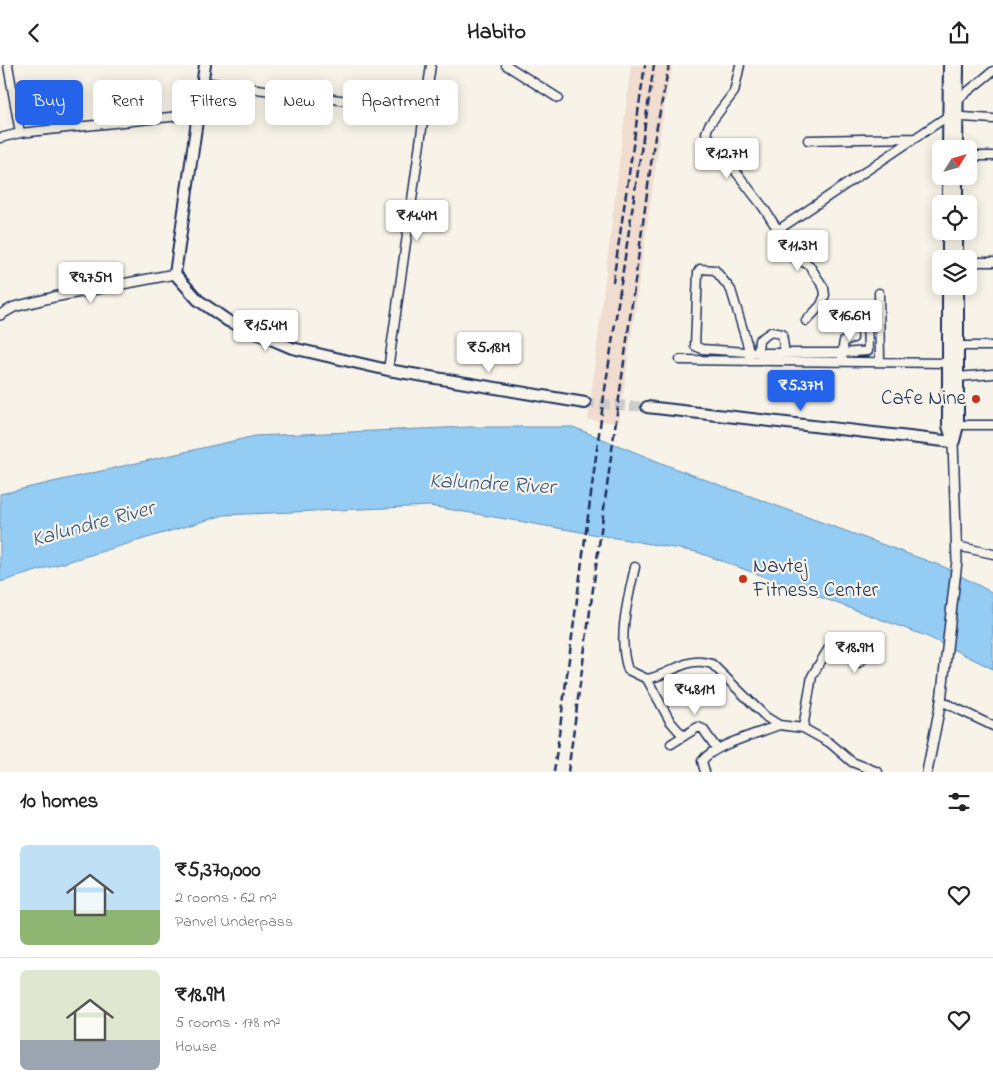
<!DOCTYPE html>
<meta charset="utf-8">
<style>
body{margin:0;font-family:"Indie Flower",sans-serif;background:#f2f2f2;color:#222;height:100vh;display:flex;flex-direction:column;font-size:19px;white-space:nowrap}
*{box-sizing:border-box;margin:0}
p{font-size:16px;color:#767676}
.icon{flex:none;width:28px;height:28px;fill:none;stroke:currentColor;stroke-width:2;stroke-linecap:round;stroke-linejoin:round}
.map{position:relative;height:707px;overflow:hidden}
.drawer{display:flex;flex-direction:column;background:#fff;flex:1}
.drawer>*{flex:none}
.guide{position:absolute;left:15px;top:15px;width:500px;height:45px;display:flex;gap:10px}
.needle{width:32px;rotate:53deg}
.fabs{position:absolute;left:932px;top:75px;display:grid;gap:10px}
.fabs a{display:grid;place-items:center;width:45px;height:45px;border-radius:8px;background:#fff;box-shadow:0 2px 12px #0003;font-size:25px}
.price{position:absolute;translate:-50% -42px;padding:0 11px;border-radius:5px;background:#fff;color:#222;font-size:16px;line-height:32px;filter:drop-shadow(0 1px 2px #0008)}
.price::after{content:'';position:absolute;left:50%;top:30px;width:15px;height:11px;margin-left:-8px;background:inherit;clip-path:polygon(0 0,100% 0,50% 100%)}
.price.current{background:#2563eb;color:#fff}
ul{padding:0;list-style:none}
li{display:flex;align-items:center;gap:15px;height:125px;padding:0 20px}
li+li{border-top:1px solid #e0e0e0}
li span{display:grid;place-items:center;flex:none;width:140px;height:100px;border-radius:8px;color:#555}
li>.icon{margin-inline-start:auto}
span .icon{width:60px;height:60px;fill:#fffc;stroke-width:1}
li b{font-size:21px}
h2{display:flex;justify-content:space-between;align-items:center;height:60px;padding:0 20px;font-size:21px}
.chip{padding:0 18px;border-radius:8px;background:#fff;box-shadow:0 2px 12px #0003;font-size:18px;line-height:45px}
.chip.current{background:#2563eb;color:#fff}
header{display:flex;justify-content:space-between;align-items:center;height:65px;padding:0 20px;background:#fff;font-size:22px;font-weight:700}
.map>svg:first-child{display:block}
.built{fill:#f0ddcf}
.water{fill:#94ccf3;stroke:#648db7}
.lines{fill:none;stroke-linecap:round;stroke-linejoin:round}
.secondary-tunnel{stroke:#cbcccc;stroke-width:10;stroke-dasharray:10 5;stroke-linecap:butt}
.minor-casing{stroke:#1b2f5e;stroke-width:11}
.tertiary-casing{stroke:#1b2f5e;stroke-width:12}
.secondary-casing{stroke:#1b2f5e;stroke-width:14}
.minor{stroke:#f7f3e8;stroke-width:8}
.tertiary{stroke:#f7f3e8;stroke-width:9}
.secondary{stroke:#f7f3e8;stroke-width:10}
.rail{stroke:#1b2f5e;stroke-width:2.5;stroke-dasharray:8 4;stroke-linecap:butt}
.poi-dot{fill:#c8321e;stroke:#f7f3e8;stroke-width:2}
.labels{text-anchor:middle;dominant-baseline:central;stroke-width:4.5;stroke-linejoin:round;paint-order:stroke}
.poi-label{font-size:21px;fill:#1b2f5e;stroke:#f7f3e8;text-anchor:end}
.water-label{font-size:22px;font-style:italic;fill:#395683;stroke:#f7f3e8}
</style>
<header><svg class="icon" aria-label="back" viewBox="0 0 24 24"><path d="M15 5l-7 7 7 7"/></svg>Habito<svg class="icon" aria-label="share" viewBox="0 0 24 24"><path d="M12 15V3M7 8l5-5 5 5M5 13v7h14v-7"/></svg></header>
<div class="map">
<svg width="993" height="707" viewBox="0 0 993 707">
<rect width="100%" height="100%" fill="#f7f3e8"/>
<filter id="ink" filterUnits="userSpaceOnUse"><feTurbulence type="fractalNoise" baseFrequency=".02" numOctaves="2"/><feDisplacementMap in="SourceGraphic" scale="10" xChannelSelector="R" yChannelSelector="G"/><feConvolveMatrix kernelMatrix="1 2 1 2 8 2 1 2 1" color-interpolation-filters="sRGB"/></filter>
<g filter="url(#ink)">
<path class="built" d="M631,0H673L664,42L619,358L588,355Z"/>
<path class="water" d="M468,362H573L679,405L944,502L993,528V604L926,571L697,487L430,441L224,450L0,517V429L255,371Z"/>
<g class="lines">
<path class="secondary-tunnel" d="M585,338L647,342"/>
<g class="minor-casing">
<path id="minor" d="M8,0L20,68L198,49
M506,0L558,33
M740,0L734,27L709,60L706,68L763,142L778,165L785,181L793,192L809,200L824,223L825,230L821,240L806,256
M203,17L424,46
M956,36L993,6
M0,73L20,68
M808,75L915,73
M969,91H993
M778,165L948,51L993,54
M969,197H993
M879,228L880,297
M958,281H993
M758,287L759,275L771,267L782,269L785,288
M842,293V288L868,286L867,249
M680,295L948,298
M749,296V285L731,225L715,205L700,204L698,207L695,281L702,284L762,288H842L844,276L853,273L851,250H879
M388,305L431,0
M958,312L993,309
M958,360H993
M957,481L993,489
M635,502C628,534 617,573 628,605L647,614C671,610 687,590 712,599L766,652L779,660L803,663L830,678L852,697L878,707
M830,582L858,598L863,594L869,583
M647,614L670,656L683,671
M941,636L993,661
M803,663L812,611L833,576
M671,679L698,662L703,664L717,684
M705,707L702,696C713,680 760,668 779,660"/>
</g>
<g class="tertiary-casing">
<path id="tertiary" d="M0,250L14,242L54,232L175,209
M927,707L941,636L957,496L953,377"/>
</g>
<g class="secondary-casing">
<path id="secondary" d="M205,0L175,209L198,235L228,256L292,283L388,305L585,338
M948,84L949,0
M957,84L958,0
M957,111V139
M948,139V111
M957,166V194
M948,194V166
M948,221V361L953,377
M647,342L953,377
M954,376L958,360V221"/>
</g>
<use href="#minor" class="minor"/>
<use href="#tertiary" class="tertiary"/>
<use href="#secondary" class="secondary"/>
<path class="rail" d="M613,217L645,0
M554,707L604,331L654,0
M568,707L654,77L669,0"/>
</g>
</g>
<g class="poi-dot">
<circle cx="976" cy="334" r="5"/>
<circle cx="743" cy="514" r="5"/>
</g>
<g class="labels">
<g class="poi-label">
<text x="966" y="334">Cafe Nine</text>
<text x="753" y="502" text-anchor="start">Navtej<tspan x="753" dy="24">Fitness Center</tspan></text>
</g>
<g class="water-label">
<text transform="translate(492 420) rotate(3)">Kalundre River</text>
<text transform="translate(93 460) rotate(-15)">Kalundre River</text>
</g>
</g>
</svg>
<div class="fabs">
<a><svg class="needle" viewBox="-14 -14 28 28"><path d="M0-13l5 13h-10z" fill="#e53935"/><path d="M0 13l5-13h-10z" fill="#767676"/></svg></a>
<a><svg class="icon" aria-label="locate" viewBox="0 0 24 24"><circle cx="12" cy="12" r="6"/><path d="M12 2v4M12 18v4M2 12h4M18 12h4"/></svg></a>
<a><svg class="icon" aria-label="layers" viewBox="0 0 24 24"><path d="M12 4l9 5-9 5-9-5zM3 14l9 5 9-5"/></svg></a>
</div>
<b class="price" style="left:727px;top:115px">₹12.7M</b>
<b class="price" style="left:417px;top:177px">₹14.4M</b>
<b class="price" style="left:798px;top:207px">₹11.3M</b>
<b class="price" style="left:91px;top:239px">₹9.75M</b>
<b class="price" style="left:850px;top:277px">₹16.6M</b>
<b class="price" style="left:266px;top:287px">₹15.4M</b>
<b class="price" style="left:489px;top:309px">₹5.18M</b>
<b class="price current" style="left:801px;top:347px">₹5.37M</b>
<b class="price" style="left:855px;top:609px">₹18.9M</b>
<b class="price" style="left:695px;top:651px">₹4.81M</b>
<div class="guide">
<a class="chip current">Buy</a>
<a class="chip">Rent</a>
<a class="chip">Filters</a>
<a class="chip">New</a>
<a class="chip">Apartment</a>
</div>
</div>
<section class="drawer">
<h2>10 homes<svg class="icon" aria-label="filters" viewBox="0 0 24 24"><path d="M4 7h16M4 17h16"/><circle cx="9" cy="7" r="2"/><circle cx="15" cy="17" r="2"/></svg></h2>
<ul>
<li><span style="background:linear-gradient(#bfe0f5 65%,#8fb573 0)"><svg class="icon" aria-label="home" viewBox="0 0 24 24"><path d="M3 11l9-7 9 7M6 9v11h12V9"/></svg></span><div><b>₹5,370,000</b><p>2 rooms · 62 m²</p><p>Panvel Underpass</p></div><svg class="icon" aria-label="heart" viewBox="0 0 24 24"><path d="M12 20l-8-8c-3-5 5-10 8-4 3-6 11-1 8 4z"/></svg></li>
<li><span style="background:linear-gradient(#dfe7d0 70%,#9aa5b1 0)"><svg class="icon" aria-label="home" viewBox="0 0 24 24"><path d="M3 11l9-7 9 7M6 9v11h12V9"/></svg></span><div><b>₹18.9M</b><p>5 rooms · 178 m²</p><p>House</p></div><svg class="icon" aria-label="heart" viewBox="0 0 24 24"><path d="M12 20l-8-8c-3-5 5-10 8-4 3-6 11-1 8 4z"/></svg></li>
</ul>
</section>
